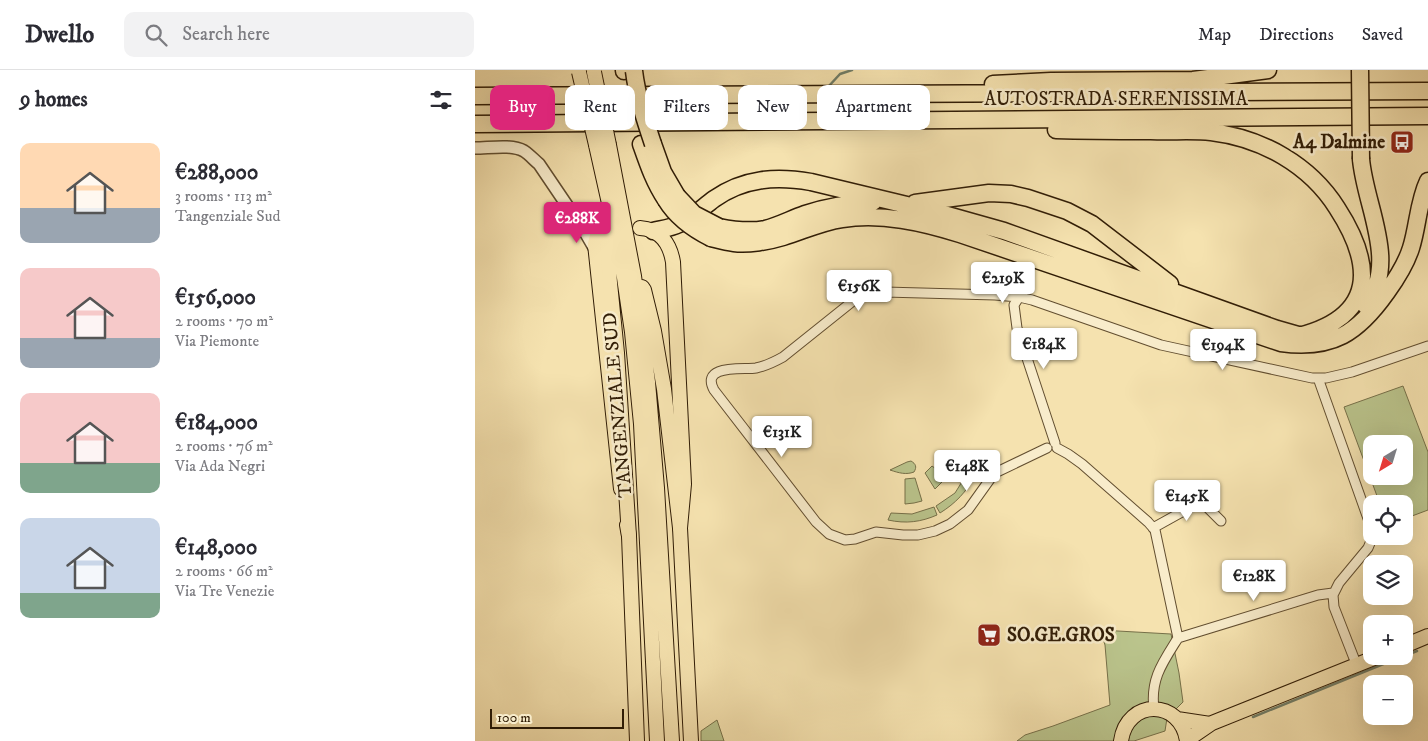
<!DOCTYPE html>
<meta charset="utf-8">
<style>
body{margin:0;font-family:"IM FELL DW Pica",serif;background:#f2f2f3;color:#2b2b33;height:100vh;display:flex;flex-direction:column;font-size:19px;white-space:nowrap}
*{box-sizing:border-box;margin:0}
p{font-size:16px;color:#7c7c81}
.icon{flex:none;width:28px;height:28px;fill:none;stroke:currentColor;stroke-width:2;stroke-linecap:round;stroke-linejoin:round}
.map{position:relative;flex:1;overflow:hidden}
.drawer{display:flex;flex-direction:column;background:#fff;width:475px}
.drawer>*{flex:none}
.banner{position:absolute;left:15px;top:15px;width:475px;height:45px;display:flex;gap:10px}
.needle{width:32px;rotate:218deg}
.tools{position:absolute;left:888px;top:365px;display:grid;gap:10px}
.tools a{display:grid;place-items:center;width:50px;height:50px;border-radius:10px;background:#fff;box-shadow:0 5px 20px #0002;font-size:25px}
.scale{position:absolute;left:15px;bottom:12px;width:134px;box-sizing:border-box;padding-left:5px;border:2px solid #311d06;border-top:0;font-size:14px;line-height:18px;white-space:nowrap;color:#311d06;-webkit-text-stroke:4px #f8eccb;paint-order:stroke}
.price{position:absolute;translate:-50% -42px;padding:0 11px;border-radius:5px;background:#fff;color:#222;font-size:16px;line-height:32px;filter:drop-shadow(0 1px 2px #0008)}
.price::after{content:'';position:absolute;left:50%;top:30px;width:15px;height:11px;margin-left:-8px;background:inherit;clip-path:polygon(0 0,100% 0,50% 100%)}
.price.selected{background:#db2777;color:#fff}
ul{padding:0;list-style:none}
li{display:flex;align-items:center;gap:15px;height:125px;padding:0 20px}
li span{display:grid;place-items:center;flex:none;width:140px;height:100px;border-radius:10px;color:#555}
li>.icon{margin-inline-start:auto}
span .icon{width:60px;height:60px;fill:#fffc;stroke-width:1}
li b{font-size:21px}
h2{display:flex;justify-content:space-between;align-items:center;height:60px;padding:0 20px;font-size:21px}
.chip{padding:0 18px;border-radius:10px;background:#fff;box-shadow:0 5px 20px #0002;font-size:18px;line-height:45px}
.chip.selected{background:#db2777;color:#fff}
header{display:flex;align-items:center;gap:30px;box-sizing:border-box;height:70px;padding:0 25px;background:#fff;border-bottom:1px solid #e1e1e2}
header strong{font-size:24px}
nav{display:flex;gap:28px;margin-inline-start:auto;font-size:18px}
.search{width:350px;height:45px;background:#f2f2f3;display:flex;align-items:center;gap:12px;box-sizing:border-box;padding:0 18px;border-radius:10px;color:#7c7c81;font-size:19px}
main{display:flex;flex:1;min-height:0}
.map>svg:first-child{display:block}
.green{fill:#bac48c;stroke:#767049;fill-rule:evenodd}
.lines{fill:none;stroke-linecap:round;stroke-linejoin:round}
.stream{stroke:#717e68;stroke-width:2.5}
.minor-casing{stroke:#624e30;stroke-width:11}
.tertiary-casing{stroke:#624e30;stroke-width:14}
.primary-casing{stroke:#311d06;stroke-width:16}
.trunk-casing{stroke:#311d06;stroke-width:16}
.motorway-casing{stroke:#311d06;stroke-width:19}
.minor{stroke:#f8eccb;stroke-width:9}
.tertiary{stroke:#f8eccb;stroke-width:11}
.primary{stroke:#f5e2af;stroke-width:14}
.trunk{stroke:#f5e2af;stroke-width:14}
.motorway{stroke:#f5e2af;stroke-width:16}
.trunk-bridge-casing{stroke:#311d06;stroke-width:16;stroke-linecap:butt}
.motorway-bridge-casing{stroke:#311d06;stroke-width:19;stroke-linecap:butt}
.trunk-bridge{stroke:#f5e2af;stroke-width:14}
.motorway-bridge{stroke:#f5e2af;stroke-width:16}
.labels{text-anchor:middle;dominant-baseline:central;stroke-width:5;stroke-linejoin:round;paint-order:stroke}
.street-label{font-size:19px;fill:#311d06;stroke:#f8eccb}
.poi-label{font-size:19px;font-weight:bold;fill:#311d06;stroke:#f8eccb;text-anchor:end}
</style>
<header>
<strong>Dwello</strong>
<div class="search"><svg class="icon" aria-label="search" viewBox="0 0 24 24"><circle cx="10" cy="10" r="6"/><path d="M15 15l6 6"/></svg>Search here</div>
<nav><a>Map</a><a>Directions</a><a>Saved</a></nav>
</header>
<main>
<section class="drawer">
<h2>9 homes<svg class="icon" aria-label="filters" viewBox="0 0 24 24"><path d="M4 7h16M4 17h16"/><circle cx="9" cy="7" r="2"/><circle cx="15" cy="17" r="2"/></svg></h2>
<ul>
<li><span style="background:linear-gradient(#ffd9b3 65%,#9aa5b1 0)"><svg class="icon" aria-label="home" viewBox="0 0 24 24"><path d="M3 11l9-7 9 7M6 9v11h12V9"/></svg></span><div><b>€288,000</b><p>3 rooms · 113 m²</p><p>Tangenziale Sud</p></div></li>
<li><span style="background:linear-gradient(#f6c9c9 70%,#9aa5b1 0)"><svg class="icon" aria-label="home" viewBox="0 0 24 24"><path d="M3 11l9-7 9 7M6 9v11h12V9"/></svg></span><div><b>€156,000</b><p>2 rooms · 70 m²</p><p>Via Piemonte</p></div></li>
<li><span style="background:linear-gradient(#f6c9c9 70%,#7fa58c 0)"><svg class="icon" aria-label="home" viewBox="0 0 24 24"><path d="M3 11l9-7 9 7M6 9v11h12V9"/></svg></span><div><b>€184,000</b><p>2 rooms · 76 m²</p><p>Via Ada Negri</p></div></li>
<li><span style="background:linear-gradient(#c9d6e8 75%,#7fa58c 0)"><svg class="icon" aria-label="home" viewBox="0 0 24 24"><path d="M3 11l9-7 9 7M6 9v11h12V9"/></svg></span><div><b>€148,000</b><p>2 rooms · 66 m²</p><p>Via Tre Venezie</p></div></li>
</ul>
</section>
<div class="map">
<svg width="953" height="671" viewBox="0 0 953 671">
<rect width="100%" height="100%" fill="#f5e2af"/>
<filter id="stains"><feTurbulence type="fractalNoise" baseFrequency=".004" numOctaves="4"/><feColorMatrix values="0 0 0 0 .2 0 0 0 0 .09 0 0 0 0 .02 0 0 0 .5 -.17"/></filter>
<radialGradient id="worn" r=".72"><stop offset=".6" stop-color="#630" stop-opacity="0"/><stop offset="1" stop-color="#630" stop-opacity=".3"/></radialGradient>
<path class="green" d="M928,316L953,382V440L929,449V434H905L869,337ZM896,374H929V406H896Z
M436,391C441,394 442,397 439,402C431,405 424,403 415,400L432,392Z
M457,396L472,407L460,419L450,403Z
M493,402L500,406C491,422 481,433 465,443L461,436L480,423Z
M440,408L447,431L439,433L430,434V409Z
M459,437L462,445C446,452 431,454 413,450L416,443L437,444Z
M625,560L696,564L704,603L708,632L692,648L690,661L659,671H542L550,665L578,656L635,635L630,575Z
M242,650L249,671H226V661Z"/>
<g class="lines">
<path class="stream" d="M353,17L365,4L377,0
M929,586L942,581
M778,647L928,586"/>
<g class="minor-casing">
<path id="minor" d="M544,227L539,235L542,258L580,373
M843,308L896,457
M572,378L522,402L518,405L493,440L475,454L460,461L443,465H428L401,462L380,469L370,470L354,464L341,452L239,320C225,294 268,300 281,298C291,296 299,292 308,287L378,231L394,224L410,222L520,225L544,227L557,230L686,275L837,308H851L877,302L953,276
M582,378L593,384L607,394L673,452L680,460L703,568C688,592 675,609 679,639
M678,458L723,433L730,435L746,451
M703,568L843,525L858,523
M882,596L859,537L858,525L864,513L893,478L898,466"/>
</g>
<g class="tertiary-casing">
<path id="tertiary" d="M0,78C15,78 36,74 49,81C55,85 59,90 64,94L110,162L121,181"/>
</g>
<g class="primary-casing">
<path id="primary" d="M165,158C185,159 195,174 198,192L209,414L205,458L216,671
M126,161L122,166L120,174L146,419
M152,455L154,466L162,671
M929,576L953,566
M702,649L735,654
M712,670L737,653L904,586
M646,671C652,628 706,629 712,671"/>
</g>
<g class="trunk-casing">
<path id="trunk" d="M121,75L146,187L157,262L166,354L182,671
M134,75L159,206L173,312L182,418L197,671
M131,154L135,213L142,283L154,466
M167,217L169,220L179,261L189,319L205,458"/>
</g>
<g class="motorway-casing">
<path id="motorway" d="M149,0V1
M518,14L576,11L718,10L793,0
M0,26L953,21
M0,54L953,46
M581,60C613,61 644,61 676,61C696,62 716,60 736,62C787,68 835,95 862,138C875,158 887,181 887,205C887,241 855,258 824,266
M166,74C173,94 179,112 191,130
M178,74L188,102L202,126
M886,89C890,137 924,191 891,236
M440,133L514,123L536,124L553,128L592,141L617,154L695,214
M244,157C259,160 274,162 290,159C303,156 316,149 330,144C351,137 375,133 398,132
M178,161C187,159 196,158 204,154C217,148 228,137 239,129C269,108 301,106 336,112L465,143L529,161L802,259L830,267
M236,168C244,170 251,172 259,173C273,175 295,171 308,167C328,161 346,152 367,149C407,143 447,152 485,164L806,273C858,280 883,263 912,222C922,208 931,194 936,178C943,156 943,132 953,111"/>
</g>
<use href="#minor" class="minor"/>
<use href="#tertiary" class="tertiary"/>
<use href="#primary" class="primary"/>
<use href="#trunk" class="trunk"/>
<use href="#motorway" class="motorway"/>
<g class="trunk-bridge-casing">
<path id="trunk-bridge" d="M104,2L121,75
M119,2L134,75"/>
</g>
<g class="motorway-bridge-casing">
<path id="motorway-bridge" d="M885,0L886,89
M159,1C162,26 170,50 178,74
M202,126L219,144L244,157
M191,130C202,148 218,159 236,168"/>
</g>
<use href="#trunk-bridge" class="trunk-bridge"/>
<use href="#motorway-bridge" class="motorway-bridge"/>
</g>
<defs>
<g id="bus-square" transform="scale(1.25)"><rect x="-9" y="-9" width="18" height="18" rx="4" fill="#8f2418" stroke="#f8eccb"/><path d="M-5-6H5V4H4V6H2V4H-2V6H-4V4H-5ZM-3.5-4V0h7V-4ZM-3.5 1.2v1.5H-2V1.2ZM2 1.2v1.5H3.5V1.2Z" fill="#fff"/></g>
<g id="supermarket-square" transform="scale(1.25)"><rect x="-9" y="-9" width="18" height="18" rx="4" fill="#8f2418" stroke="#f8eccb"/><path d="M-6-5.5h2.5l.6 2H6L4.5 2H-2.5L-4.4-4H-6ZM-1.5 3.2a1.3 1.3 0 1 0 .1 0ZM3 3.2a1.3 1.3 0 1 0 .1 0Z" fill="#fff"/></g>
</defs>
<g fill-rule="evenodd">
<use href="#bus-square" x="927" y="72"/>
<use href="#supermarket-square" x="514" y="565"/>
</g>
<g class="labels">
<g class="street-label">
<text x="641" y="29">AUTOSTRADA SERENISSIMA</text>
<text transform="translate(143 335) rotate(-95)">TANGENZIALE SUD</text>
</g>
<g class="poi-label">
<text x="910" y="72">A4 Dalmine</text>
<text x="532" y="565" text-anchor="start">SO.GE.GROS</text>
</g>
</g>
<rect width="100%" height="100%" filter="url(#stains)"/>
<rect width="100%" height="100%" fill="url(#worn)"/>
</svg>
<div class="tools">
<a><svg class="needle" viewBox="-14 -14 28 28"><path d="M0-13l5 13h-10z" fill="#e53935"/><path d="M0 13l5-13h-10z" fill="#7c7c81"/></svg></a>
<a><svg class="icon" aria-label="locate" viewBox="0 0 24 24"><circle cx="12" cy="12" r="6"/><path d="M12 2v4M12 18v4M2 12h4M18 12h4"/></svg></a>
<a><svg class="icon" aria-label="layers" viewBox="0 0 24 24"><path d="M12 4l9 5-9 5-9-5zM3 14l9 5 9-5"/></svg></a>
<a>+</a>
<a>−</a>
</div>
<div class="scale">100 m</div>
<b class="price selected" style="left:102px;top:174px">€288K</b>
<b class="price" style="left:528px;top:234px">€219K</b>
<b class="price" style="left:384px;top:242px">€156K</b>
<b class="price" style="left:569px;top:300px">€184K</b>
<b class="price" style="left:748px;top:301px">€194K</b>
<b class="price" style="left:307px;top:388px">€131K</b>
<b class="price" style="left:492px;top:422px">€148K</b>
<b class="price" style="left:712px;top:452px">€145K</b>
<b class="price" style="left:779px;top:532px">€128K</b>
<div class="banner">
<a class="chip selected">Buy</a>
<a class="chip">Rent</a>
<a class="chip">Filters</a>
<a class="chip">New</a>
<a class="chip">Apartment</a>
</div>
</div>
</main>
